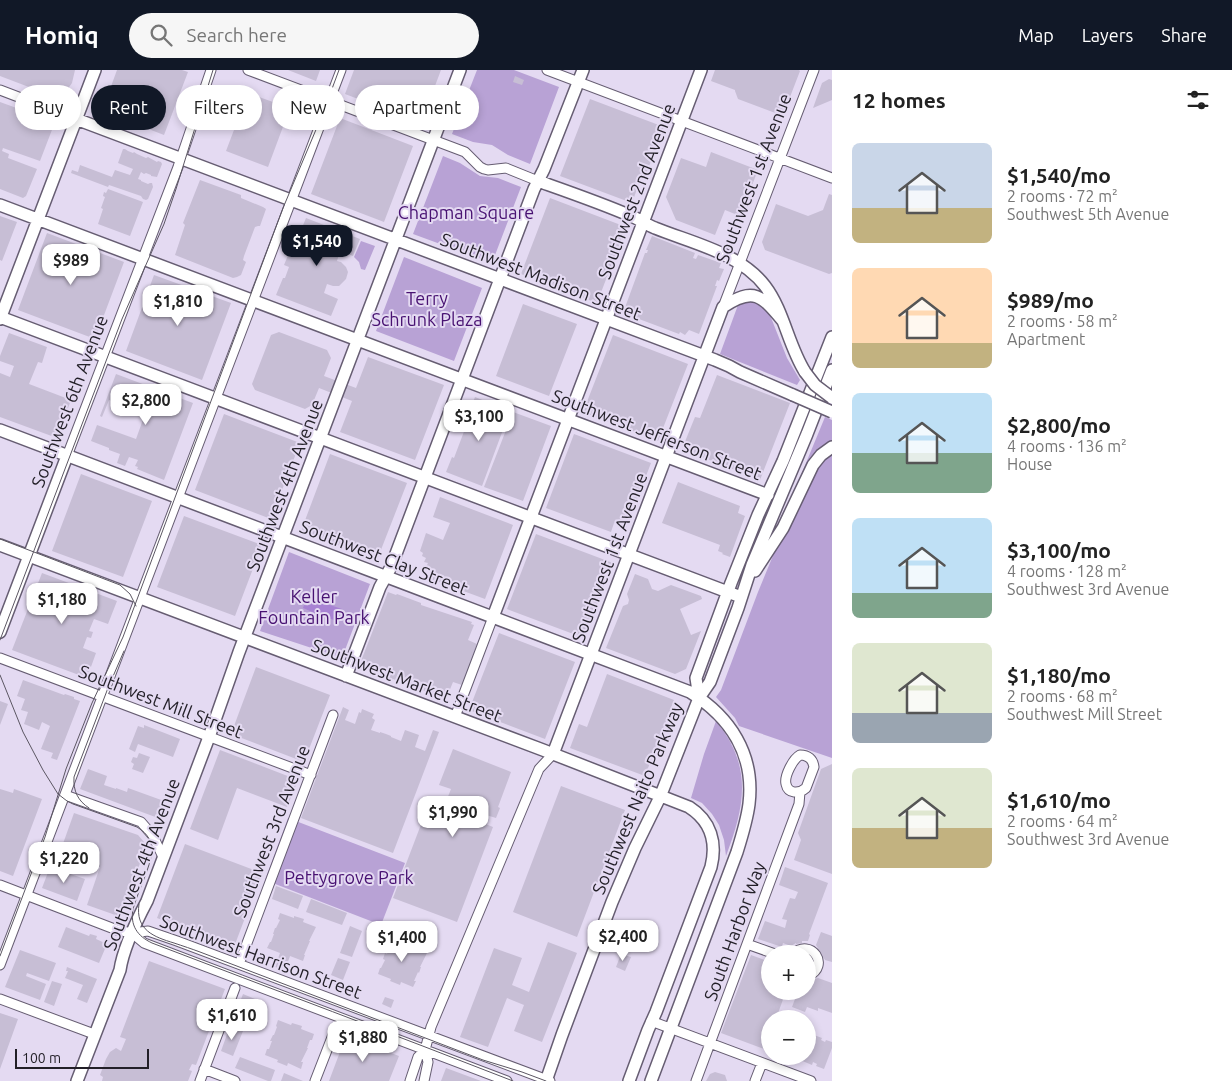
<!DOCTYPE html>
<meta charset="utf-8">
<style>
body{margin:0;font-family:Ubuntu,sans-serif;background:#f6f6f6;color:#222;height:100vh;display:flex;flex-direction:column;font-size:19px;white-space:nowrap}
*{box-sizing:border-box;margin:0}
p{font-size:16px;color:#767676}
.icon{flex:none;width:28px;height:28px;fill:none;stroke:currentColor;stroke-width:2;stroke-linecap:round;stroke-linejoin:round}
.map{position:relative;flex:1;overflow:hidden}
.drawer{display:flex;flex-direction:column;background:#fff;width:400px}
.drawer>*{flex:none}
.top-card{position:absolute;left:15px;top:15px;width:475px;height:45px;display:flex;gap:10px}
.tools{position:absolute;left:761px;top:875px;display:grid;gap:10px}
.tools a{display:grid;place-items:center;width:55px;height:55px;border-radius:50%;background:#fff;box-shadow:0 2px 8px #0003;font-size:25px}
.scale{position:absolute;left:15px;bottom:12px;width:134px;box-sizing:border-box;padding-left:5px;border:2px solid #221f27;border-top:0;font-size:14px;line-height:18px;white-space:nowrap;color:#221f27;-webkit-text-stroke:4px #e4daf2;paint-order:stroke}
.price{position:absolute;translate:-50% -42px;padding:0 11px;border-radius:10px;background:#fff;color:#222;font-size:16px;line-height:32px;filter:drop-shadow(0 1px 2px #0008)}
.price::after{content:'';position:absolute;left:50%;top:30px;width:15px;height:11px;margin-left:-8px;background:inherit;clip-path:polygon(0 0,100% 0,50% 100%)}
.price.on{background:#111827;color:#fff}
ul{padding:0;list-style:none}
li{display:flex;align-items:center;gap:15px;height:125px;padding:0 20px}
li span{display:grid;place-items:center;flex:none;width:140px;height:100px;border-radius:8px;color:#555}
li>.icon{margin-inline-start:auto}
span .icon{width:60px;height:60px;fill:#fffc;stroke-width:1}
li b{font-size:21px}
h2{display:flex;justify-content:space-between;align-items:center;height:60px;padding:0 20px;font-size:21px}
.tag{padding:0 18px;border-radius:22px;background:#fff;box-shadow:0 2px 8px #0003;font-size:18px;line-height:45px}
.tag.on{background:#111827;color:#fff}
header{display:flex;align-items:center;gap:30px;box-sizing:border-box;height:70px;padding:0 25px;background:#111827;color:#fff}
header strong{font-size:24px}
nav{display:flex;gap:28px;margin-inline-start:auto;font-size:18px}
.search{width:350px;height:45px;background:#f6f6f6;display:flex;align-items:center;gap:12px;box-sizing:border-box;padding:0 18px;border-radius:28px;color:#767676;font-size:19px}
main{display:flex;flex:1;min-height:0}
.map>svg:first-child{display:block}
.green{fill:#b8a2d5}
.water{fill:#a883d3}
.building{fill:#c7bed5}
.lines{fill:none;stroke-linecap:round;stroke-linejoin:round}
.minor-casing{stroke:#665d72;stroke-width:11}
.major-casing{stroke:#665d72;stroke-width:14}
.minor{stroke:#fff;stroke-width:9}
.major{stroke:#fff;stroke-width:11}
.tram{stroke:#5b5662;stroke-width:1}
.major-bridge-casing{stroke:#665d72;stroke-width:14;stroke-linecap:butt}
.major-bridge{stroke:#fff;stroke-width:11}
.labels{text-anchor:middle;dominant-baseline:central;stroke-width:4;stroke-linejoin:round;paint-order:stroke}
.street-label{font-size:18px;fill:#221f27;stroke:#e4daf2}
.park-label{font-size:18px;fill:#481272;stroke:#e4daf2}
</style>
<header>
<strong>Homiq</strong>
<div class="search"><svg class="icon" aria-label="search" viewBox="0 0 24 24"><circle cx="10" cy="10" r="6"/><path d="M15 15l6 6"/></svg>Search here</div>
<nav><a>Map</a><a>Layers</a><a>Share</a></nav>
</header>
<main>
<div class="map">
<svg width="832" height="1011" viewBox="0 0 832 1011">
<rect width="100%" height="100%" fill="#e4daf2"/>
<path class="green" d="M477,0H514L559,17L530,94L508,85L492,75L473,72L452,64Z
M443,86L460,93L480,106L498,108L521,117L492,193L413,164Z
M361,171L375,176L365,200L361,199L359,192L354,187Z
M404,187L482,218L454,291L376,261Z
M745,231L760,233L768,240L787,288L800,310L797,315L720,284L738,235Z
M825,347L832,350V688L739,656L735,648L716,627L721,620L758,522L789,447L794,422Z
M289,482L370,514L342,588L260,561Z
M716,651C753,696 745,736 726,786L724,770L719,755L712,744L702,733L691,728L704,684Z
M288,748L405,793L381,855L265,810Z"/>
<path class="water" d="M319,519L327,522V524L334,526L331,532L333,534L331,533L330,535L342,539L337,551L331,549H329V548L324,546L321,553L304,546L305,544L316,548L317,544L303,538L304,535L308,536L310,530L317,532L319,527L316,526Z"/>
<path class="building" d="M0,0H75L72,13L67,20L63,30L0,6Z
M117,0H182L188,2L164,65L102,41Z
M288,0H320L316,11Z
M354,0H441L421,53L345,24Z
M715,0H799L800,1L785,40L778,44L738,29L735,21V20L711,11Z
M515,6L524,10L522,15L513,12Z
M829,9L832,10V30L813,38L822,13Z
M248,23L290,38L268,97L226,81Z
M590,29L664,57L645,107L642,105L632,133L560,106Z
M0,32L55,52L40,91L3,78L2,81L9,84L8,88L37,99L26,126L23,128L0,119Z
M340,48L413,76L384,152L311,124Z
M123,79H125L128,81L133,83L134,82L137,84L146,88L148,87L157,92L158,91L161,92L162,94L157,107L151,106V105L146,103L144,104L141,102L138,109L141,110V111L148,114L150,113H152L153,117L148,129L146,130L143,129L141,126L109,115L108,117L71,103L72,100L78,102L80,95L112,107L115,100L130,105L133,99L118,93Z
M711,82L758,100L740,146L725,140L715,165L676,150L666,127L681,88L706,97Z
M200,110L241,125V128L263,137L266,139L260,156H258L255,157L244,186L243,190L246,192L241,205L237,207L233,208L175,185L185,155L183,153Z
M108,119L143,132L130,166L98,154L103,139L101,138L105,127L103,126L104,122L106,123Z
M829,124L832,125V203L829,204L765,180L762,172L776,134L808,146L823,140Z
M550,128L626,157L597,233L521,204Z
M0,146L17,152L2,191L0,190Z
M306,148L360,169L353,186L340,181L337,191L341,192L346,197L348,202L346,209L339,216H333L327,214L324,223L338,229L331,246L276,225L283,208H285L289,197L284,195L291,178L296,180L301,166L299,165Z
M47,163L124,192L95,269L18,240Z
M652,166L695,183L693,188L696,189L698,185L721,193L719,198L724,199L719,211L717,210L715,216H717L699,264L689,260L685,265L680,262L679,264L623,243L645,183H647L648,180H646Z
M452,168L461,171L458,176L450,173Z
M154,205L231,233L202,310L126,281Z
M523,234L577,254L549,326L496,306Z
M279,262L327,280L331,288L324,306L356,318L368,287L444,315L415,390L340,362L352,331L319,318L312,335L305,339L255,320L252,314L271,265Z
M9,263L47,277L42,293L38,292L29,314L71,330L57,368L0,347V303L10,307L14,296L0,291V286Z
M613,265L688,294L658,371L583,342Z
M116,304L193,333L164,410L137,399L138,397L135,396L138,390L129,387L125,396L117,393L120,384L109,380V378L91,371L97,355L136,369L145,344L109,330L102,347L100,346Z
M717,305L790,333L760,410L682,379L695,347L700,348Z
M475,327L510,341L482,416L446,402L452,387L454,388L471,343H469Z
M513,342L551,356L523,431L484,417Z
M224,344L300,373L271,449L195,420Z
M574,364L651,393L626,458L614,453L611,462L546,438Z
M330,384L407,413L377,490L301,461Z
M81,404L152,431L123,507L52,481Z
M678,412L740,436L738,443L745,446L730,487L722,484L723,483L718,481L720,475L662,453Z
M440,427L513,455L485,529L431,509L433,504L429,502L430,498L426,497L428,493L424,492L426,488L422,486L423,483L420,481L426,463L443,470L450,453L433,447Z
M184,446L262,475L235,546L157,517Z
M536,464L613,493L584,568L507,539Z
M42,503L117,531L108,554L94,549L89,561L93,562L91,568L87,567L83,578L96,583L87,608L12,580Z
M635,504L648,509L652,519L658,521L671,515L701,526L702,529L680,539L691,565L701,561L686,599L675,604L606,578L623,536L628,534L629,530L627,524Z
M388,522L396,525L397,524L421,533V535L472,552L471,554L474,555L468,570L477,574L470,595L462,615L453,612L446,629L443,627L442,629L425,623V621L393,609L392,610L359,596Z
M499,563L575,592L545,669L469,640Z
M256,597L330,625L304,692L231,664Z
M607,604L674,630L645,706L570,678L579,654L587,657Z
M23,610L64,625L65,624L74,627V629L80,631L57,690L51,688L53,683L41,679L50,656L42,652L39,660L24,654L28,642L21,640L25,629L17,626Z
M0,631L8,634L0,655Z
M343,637L349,640L345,650L355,654L359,642L361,643L362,639L374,644L372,648L375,650L371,660L380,663V662L386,664L391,666V667L401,671L405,660L419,665L415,677L425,681L433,660L439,662L393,783L301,748Z
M144,655L180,669L173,687L138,674L135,682L129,679L138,656L144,658Z
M453,679L511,702L498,737L500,738L496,748L486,745L483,753L493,757L457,852L393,828L425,744L439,749L451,719L439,715Z
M220,680L298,710L287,737L237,718L218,770L190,759Z
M139,683L150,687L143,703L132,699L134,694L131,692L133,687L137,688Z
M832,694V804L794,790L801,770L798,763L821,699Z
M88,699L107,706L104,715L116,719V718L127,722L128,718L164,731L158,748L80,719Z
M561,716L625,740L577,867L513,842Z
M0,719L13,723L14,719L42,729L13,806L0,801Z
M74,743L138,765L144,772L145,779L121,847L87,835L100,797L60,782Z
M185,774L262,803L234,877L157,848Z
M50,797L85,809L77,831L42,818Z
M785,797L828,813L809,864L810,865L808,871H802V873L796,874V873L791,876L783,873L782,877L758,869L765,851L785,858L787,850L782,849L790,828L795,829L798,822L779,815Z
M276,816L303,826L298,839L272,829Z
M311,829L347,843L342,855L306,842Z
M280,843L294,848V846L304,849L303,852L316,857L309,871H310L304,885H305L303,891L290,886L285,900L275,897L280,883L267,878L270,872H271L274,864H273L275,858H276L280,850L278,849Z
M350,856L362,861L352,887L340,883Z
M66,857L89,866L90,864L97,866L96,869L107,874L99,893L58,877Z
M821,862L832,866V892L825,890L816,875Z
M391,869L404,874L405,872L415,876L414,878L427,883L420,897H421L419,903L418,902L414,911H416L413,917L401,912L400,915L390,911L391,909L378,904L380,898H381L385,890L383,889L385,883L387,884L390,876L388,875Z
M548,872L577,883L542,972L514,961L524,935L507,928L488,977L460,967L494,878L522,888L512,915L529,922Z
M20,880L56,893L49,911L27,903L26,906L46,914L40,930L5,917Z
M621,884L631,887L625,901L616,897Z
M751,885L770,892V921H786L776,949H770V964L764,979L721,963Z
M338,888L350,892L343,910L331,905Z
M149,891L225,919L196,995L192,994L189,1000L192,1001L188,1011H102L103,1007L100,1005L106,989L110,982L116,978L121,981L126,969L120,967Z
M67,897L97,909L87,933L77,929L83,915L65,908L68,901H66Z
M818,908L832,913V943L818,938V941L807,937L805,942L792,937L798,921H808V911Z
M52,911L62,914L54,936L44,932Z
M243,924L255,929L245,954L233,950Z
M385,927L394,930L391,938L382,934Z
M0,943L18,949L0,999Z
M278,950L291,955L292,953L302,956L301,959L314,964L312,970H310L307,978H308L301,992H303L301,999L288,993L287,996L277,992L278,990L265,985L267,979H269L272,971H270L273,965H274L277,957L276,956Z
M230,956L243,961L233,986L221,981Z
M808,965L814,968V965L822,968L821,970L825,972L826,970L832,972V978L824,999L816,996L817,994L813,992L812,995L800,990L801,986H808Z
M346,966L399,986L389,1011H329Z
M240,987L275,1000L271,1011H268L235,998Z
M446,998L481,1011H441Z
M715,1002L725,1005L727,1011H706L710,1004Z
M284,1003L303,1011H281Z"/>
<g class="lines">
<g class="minor-casing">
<path id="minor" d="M248,0L465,82L480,97L484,99L488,100L506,98L538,111
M547,0L832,108
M0,20L76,49
M723,237L814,0
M67,386L178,97L211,0
M0,588L311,705
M455,647L493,547
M800,685C808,685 813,689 814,697L806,718C799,724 788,724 786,714C784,706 793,689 800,685Z
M65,725L141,752L153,766L163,787
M0,815L117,860L132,863L148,861L177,871L550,1011
M132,863L144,873L507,1011
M747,874L775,884
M793,884C811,867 831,896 808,906
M241,889L333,645
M0,895L341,0
M0,929L94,964
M651,951L811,1011
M204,999L235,1011
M200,1011L235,918
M315,1011L336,957
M410,1011L418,987L425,980L431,957L539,699L553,684
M424,1011L428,992L425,980
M696,1011L799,734L800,722
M755,1011L762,993"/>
</g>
<g class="major-casing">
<path id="major" d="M76,49L715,290L729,296L740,302L793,325
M538,111C569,122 601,133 631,146C639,149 647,155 655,158C692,173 740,183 765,216C784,241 788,275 805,302
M0,135L768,425
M0,247L741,527
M0,249L95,0
M0,360L690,622C730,647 755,684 749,734C747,750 742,766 737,782L651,1011
M0,475L543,680L689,737C711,751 717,773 711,797L656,942L648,960L629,1011
M755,501L783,458L813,395L821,385L832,377
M493,547L701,0
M0,562L67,386
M346,606L380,517L391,497L534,119L544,99L583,0
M699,628L696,608L731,513L758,445L783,391L832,267
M553,684L723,237C754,216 762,226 783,251
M77,1011L120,900C123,879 137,850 147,831L209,667L239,582L460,0
M546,1011L562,965L612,832L635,778L660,727L699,628L710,612L738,538L752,495L807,364L832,300"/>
</g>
<use href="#minor" class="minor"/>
<use href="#major" class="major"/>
<path class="tram" d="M0,469L120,515L130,524L136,536
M0,570L122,249L164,154L176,119L213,0
M0,605L23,662L43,700L58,724L67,731L73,734L137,757C160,771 151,789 144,809C140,819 136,829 133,839C130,855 137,866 152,873C272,919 393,964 513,1011
M89,738C78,731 73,721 74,707L108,618L124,581
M139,834C135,860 154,867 174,873C183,876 192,879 200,882L483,990L522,1002L546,1011
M0,886L45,767L66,699L92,633L123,567L283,138L323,43L339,0"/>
<g class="major-bridge-casing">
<path id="major-bridge" d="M805,302L815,315L832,328
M793,325L832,342"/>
</g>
<use href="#major-bridge" class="major-bridge"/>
</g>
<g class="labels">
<g class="street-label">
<text transform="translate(753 108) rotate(-69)">Southwest 1st Avenue</text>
<text transform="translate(636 121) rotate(-69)">Southwest 2nd Avenue</text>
<text transform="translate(541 206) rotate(21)">Southwest Madison Street</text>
<text transform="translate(69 331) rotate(-69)">Southwest 6th Avenue</text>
<text transform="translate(657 364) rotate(21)">Southwest Jefferson Street</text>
<text transform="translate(284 415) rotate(-69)">Southwest 4th Avenue</text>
<text transform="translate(384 487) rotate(21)">Southwest Clay Street</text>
<text transform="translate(609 487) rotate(-69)">Southwest 1st Avenue</text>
<text transform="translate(407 610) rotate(21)">Southwest Market Street</text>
<text transform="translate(161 631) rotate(21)">Southwest Mill Street</text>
<text transform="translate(637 728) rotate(-67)">Southwest Naito Parkway</text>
<text transform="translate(271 761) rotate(-69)">Southwest 3rd Avenue</text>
<text transform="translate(141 794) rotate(-69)">Southwest 4th Avenue</text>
<text transform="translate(734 861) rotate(-70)">South Harbor Way</text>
<text transform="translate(261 886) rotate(20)">Southwest Harrison Street</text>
</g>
<g class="park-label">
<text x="466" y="142">Chapman Square</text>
<text x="427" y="228">Terry<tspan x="427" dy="21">Schrunk Plaza</tspan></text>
<text x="314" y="526">Keller<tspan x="314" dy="21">Fountain Park</tspan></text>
<text x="349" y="807">Pettygrove Park</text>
</g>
</g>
</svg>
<div class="tools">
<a>+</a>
<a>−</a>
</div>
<div class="scale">100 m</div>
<b class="price on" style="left:317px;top:197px">$1,540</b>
<b class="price" style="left:71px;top:216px">$989</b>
<b class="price" style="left:178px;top:257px">$1,810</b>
<b class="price" style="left:146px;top:356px">$2,800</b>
<b class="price" style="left:479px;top:372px">$3,100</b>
<b class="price" style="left:62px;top:555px">$1,180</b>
<b class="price" style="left:453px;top:768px">$1,990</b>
<b class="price" style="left:64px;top:814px">$1,220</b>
<b class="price" style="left:623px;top:892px">$2,400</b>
<b class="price" style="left:402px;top:893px">$1,400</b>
<b class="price" style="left:232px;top:971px">$1,610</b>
<b class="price" style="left:363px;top:993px">$1,880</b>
<div class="top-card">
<a class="tag">Buy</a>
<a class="tag on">Rent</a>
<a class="tag">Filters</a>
<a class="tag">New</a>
<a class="tag">Apartment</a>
</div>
</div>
<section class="drawer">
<h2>12 homes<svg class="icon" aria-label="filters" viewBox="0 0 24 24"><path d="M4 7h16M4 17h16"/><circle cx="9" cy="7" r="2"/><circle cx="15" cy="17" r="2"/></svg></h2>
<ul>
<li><span style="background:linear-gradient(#c9d6e8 65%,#c2b280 0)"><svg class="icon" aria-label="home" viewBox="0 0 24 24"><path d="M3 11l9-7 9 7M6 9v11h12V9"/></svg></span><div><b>$1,540/mo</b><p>2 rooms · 72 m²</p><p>Southwest 5th Avenue</p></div></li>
<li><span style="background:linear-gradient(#ffd9b3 75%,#c2b280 0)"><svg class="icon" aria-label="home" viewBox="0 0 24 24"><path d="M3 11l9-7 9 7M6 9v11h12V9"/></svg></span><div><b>$989/mo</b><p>2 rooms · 58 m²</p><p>Apartment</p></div></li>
<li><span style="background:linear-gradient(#bfe0f5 60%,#7fa58c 0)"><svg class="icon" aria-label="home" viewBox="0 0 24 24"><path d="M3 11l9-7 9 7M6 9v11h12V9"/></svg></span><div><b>$2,800/mo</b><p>4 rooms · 136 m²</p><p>House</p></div></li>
<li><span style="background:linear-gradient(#bfe0f5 75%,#7fa58c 0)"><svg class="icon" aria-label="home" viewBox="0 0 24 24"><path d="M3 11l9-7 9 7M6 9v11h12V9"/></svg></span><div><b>$3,100/mo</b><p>4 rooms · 128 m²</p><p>Southwest 3rd Avenue</p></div></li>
<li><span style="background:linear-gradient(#dfe7d0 70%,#9aa5b1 0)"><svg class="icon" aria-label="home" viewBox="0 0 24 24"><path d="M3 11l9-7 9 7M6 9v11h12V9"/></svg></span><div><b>$1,180/mo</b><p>2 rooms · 68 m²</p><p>Southwest Mill Street</p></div></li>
<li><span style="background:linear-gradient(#dfe7d0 60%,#c2b280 0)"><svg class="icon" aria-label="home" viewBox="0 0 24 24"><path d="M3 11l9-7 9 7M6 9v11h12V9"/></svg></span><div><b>$1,610/mo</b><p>2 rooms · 64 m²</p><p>Southwest 3rd Avenue</p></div></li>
</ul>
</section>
</main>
